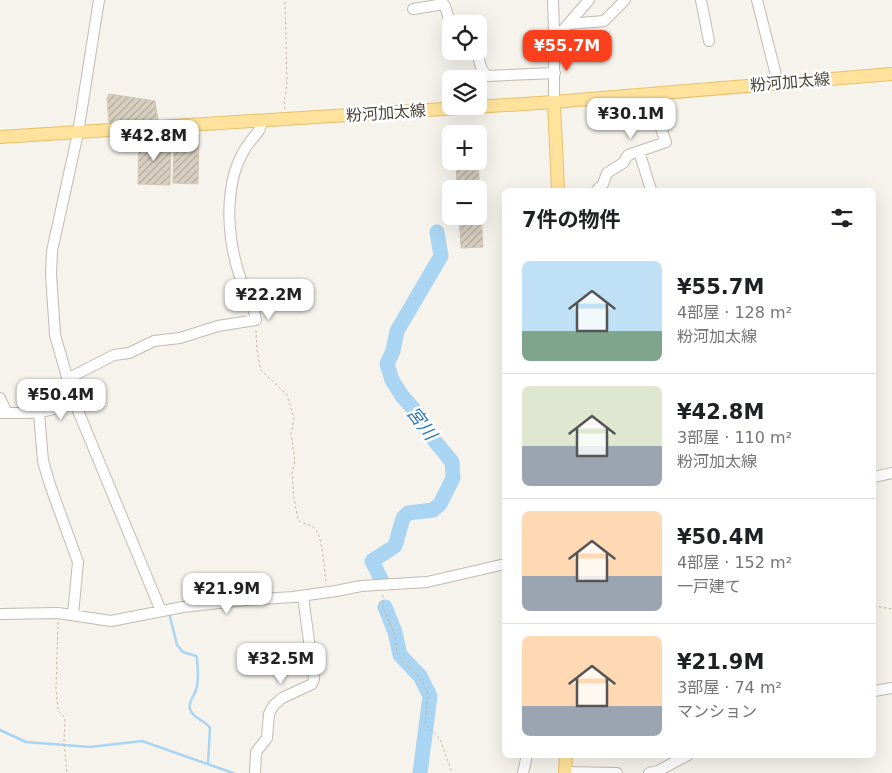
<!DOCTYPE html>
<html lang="ja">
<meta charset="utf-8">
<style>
body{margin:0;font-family:"DejaVu Sans","Noto Sans JP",sans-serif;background:#f6f6f6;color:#202124;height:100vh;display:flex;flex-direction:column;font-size:19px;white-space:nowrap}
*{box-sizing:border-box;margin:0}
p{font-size:16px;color:#757577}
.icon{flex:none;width:28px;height:28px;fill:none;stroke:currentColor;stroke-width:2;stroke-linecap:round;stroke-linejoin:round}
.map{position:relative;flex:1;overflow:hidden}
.drawer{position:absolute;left:502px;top:188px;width:374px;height:570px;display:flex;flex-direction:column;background:#fff;border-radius:8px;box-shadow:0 5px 20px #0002}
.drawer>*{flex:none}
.fabs{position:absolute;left:442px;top:15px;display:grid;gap:10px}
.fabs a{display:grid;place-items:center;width:45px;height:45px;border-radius:8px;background:#fff;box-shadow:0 5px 20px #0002;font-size:25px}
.price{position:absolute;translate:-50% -42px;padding:0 11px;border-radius:10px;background:#fff;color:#222;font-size:16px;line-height:32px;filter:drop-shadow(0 1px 2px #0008)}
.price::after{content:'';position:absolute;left:50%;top:30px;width:15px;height:11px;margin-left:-8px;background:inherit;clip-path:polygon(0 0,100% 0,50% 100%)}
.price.on{background:#fc3f1d;color:#fff}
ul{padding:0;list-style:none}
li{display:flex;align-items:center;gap:15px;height:125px;padding:0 20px}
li+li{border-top:1px solid #e0e0e0}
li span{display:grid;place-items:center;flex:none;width:140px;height:100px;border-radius:8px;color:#555}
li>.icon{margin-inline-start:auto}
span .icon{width:60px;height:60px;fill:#fffc;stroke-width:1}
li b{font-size:21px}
h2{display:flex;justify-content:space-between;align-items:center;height:60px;padding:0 20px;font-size:21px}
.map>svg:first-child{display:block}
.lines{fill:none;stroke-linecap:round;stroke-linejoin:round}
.stream{stroke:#a9d4f2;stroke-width:2.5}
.river{stroke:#a9d4f2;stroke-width:15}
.building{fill:url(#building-hatch);stroke:#d3c7b4}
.minor-casing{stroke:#c2bbae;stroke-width:12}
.major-casing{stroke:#e6c16a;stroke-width:14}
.path{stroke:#c4b79f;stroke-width:1;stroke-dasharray:2.5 2.5;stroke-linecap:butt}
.minor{stroke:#fff;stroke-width:10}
.major{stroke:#ffe39c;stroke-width:12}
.labels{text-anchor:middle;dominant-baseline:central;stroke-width:5;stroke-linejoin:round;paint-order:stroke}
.street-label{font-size:16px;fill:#4b4439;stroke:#fff}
.water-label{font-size:18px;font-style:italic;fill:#2e7ab2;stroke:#fff}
</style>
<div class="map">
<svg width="892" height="773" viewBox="0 0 892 773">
<defs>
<pattern id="building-hatch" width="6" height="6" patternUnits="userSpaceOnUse" patternTransform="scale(1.25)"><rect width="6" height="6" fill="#d8cfc1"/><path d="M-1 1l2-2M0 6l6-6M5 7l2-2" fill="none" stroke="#b1aa9e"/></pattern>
</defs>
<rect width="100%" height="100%" fill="#f6f3ec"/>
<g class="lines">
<path class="stream" d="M169,613L177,645L183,652L196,656L197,658C198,668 199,681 196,690C194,696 188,702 190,709C192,718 205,720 210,728L208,764
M0,730L26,742L90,747L142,741L233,773"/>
<path class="river" d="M382,581L372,561L395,546L403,518L408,513L433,510L440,504L453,478L452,462L426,430L418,414L402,396L392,380L387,364L393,351L397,331L441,256L437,232
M385,607L395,632L400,655L420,676L430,696L420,773"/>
</g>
<path class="building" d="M109,94L155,101L158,120L109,123L107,98Z
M174,133L199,134L198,184L173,183Z
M139,138L171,139L170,185L138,184Z
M456,161H478L483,247L461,248L459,216H479V189H457Z"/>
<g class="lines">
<g class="minor-casing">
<path id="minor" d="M99,0L78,133L52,251L51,274L55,335L74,401L161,611
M553,0L554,34L556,38
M701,0L709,41
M757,0L778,83
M442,2L445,6L451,26
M413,9L438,5L441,0
M569,24L604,21L625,0
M478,51C479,60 480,71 488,76L555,73
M554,102V45L556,38L589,0
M639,151L651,190
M597,190L603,184L607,173L623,163L628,155L666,142L654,110L655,94
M67,379L114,355L129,353L154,341L180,338L218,326L256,320C254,312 253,305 250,298C247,292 243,286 241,280C229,246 225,206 235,171C238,162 243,151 249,143C254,136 262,130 262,121
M0,398L7,413
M0,413C30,413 46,415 74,401
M39,413L43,461L50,485L78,562L73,615
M874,477L892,473
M0,614L58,613L111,621L183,607L246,600L293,597L336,591L361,586L427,582L505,564
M874,691L892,688
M566,772L617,773
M255,773L256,752L267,738L269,714L273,706L282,698L312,684L314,679L303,596
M523,773L527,755
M649,773L658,771L688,755"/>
</g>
<g class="major-casing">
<path id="major" d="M554,102L558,190
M0,137L554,102L892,74
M565,773L566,755"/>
</g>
<path class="path" d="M285,109L284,102L287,85L285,0
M256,330L257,351L261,370L287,395L294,418L291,434L295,461L292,473L294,498L298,520C303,524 308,524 313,527C323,532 324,570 326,582
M383,595V607L394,633L398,656L419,677L427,691L428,697L425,724L440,739L452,773
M874,606L892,609
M58,622L56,689L58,710L65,718L64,743L67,773"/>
<use href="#minor" class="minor"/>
<use href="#major" class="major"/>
</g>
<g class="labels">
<g class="street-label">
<text transform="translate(790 82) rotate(-5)">粉河加太線</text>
<text transform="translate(386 113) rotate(-4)">粉河加太線</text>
</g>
<g class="water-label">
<text transform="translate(422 423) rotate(53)">宮川</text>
</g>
</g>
</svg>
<div class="fabs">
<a><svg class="icon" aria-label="locate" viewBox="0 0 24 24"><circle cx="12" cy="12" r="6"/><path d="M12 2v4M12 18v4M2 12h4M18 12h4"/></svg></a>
<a><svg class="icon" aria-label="layers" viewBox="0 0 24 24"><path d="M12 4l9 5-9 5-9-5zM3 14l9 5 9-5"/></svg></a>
<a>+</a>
<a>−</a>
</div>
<b class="price on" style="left:567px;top:72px">¥55.7M</b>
<b class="price" style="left:631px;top:140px">¥30.1M</b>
<b class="price" style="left:154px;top:162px">¥42.8M</b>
<b class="price" style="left:269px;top:321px">¥22.2M</b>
<b class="price" style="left:61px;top:421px">¥50.4M</b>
<b class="price" style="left:227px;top:615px">¥21.9M</b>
<b class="price" style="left:281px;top:685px">¥32.5M</b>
<section class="drawer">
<h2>7件の物件<svg class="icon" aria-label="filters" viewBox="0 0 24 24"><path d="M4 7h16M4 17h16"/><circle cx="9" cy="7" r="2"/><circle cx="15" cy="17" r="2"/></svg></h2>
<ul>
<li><span style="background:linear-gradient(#bfe0f5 70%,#7fa58c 0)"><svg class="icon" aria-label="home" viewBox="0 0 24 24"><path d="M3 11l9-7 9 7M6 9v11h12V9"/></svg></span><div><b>¥55.7M</b><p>4部屋 · 128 m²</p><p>粉河加太線</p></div></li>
<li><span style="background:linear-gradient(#dfe7d0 60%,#9aa5b1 0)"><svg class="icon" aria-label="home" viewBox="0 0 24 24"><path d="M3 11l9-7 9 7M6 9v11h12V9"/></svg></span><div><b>¥42.8M</b><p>3部屋 · 110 m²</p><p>粉河加太線</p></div></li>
<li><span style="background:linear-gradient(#ffd9b3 65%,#9aa5b1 0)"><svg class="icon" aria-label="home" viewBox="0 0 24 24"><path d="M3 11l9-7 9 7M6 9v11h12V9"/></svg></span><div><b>¥50.4M</b><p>4部屋 · 152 m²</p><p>一戸建て</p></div></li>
<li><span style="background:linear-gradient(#ffd9b3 70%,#9aa5b1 0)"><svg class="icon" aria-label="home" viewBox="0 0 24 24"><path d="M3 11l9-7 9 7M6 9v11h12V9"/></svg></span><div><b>¥21.9M</b><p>3部屋 · 74 m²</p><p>マンション</p></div></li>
</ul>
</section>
</div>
